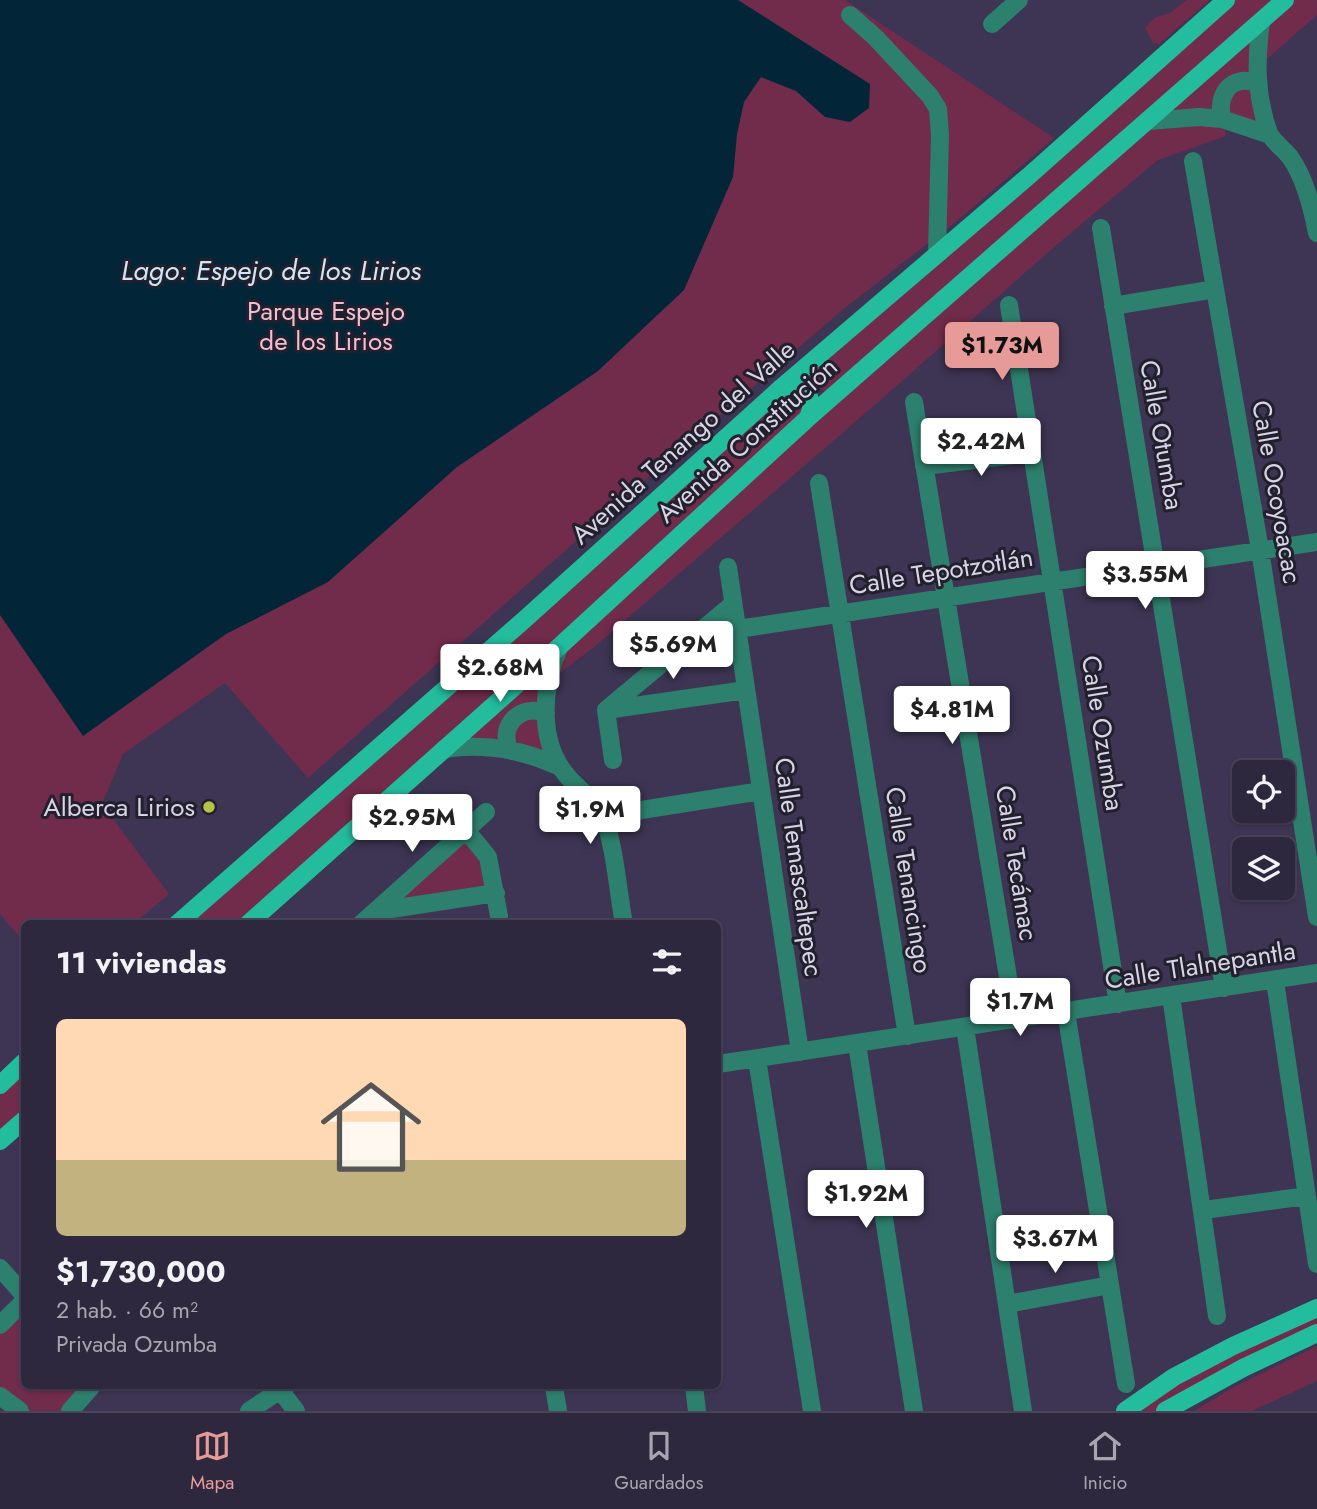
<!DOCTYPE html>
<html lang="es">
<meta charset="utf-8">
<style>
body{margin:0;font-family:Jost,sans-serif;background:#3a3449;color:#f1f3f6;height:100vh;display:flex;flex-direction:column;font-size:26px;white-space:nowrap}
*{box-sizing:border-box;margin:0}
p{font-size:23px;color:#a7a6b0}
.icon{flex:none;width:38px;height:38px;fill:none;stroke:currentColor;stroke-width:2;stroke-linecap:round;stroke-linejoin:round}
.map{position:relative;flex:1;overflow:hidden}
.side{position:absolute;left:21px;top:920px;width:700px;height:469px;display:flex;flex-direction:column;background:#2e283e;border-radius:10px;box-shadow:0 2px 5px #0004,0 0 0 2px #494458}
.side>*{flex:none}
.tools{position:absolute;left:1232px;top:760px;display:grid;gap:14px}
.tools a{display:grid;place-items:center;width:63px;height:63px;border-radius:10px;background:#2e283e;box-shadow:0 2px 5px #0004,0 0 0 2px #494458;font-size:35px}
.price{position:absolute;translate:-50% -60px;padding:0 16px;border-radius:7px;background:#fff;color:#222;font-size:23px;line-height:46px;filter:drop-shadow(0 2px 4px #0008)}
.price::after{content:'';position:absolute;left:50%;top:42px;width:21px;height:16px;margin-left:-10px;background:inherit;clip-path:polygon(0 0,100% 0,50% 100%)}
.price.current{background:#e69b98;color:#111}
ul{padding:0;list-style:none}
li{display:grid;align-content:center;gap:14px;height:371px;padding:0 35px}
li span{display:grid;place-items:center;height:217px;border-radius:10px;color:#555}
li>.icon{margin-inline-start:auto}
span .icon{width:126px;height:126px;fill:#fffc;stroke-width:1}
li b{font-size:30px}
h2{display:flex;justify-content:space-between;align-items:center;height:84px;padding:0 35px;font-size:30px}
.menu{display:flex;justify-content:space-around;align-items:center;height:98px;border-top:2px solid #494458;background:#2e283e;font-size:19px;color:#a7a6b0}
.menu a{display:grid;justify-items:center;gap:4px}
.menu .current{color:#e69b98}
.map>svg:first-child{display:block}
.green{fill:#712c4b}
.water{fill:#022637}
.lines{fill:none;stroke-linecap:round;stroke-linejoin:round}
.minor{stroke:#2d806d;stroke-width:18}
.major{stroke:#23bd9e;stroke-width:18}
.poi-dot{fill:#b5c249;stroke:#23202d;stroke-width:2.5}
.labels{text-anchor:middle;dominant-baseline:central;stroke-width:6;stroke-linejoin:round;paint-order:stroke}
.park-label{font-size:26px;fill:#f2bed1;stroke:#23202d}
.street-label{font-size:26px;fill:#d8d4e7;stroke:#23202d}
.poi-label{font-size:26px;fill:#d8d4e7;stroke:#23202d;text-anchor:end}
.water-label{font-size:28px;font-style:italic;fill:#cfe6f5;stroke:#23202d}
</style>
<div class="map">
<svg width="1317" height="1411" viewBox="0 0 1317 1411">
<rect width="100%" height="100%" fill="#3d3553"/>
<path class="green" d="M0,0H845L1054,138L963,216L841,311L635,489L308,778L225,683L123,754L102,804L169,894L133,924H24V942L0,914Z
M1187,0H1210L1159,44L1153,43L1145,28L1154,18L1170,13Z
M1227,0H1284L827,392C815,386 811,380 812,367Z
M1291,0H1317V15L1260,65L1266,22Z
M1256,30L1254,78L1235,79L1217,112L1159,116Z
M1248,82L1263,125L1229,119L1223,98Z
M1196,121L1225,129L1226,136L1158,160L1060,242L876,404L594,647L552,679L562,649L1149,124Z
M783,389L811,406L245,924H180Z
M551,660L539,707L532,708L503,745L455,744Z
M542,716L549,757L513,746L517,720Z
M466,835L486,857L493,890L387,906Z
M24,1064V1118L0,1138V1087Z
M24,1301V1386H91L68,1411H18L0,1399V1326Z
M1317,1312V1331L1159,1411H1130L1184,1377Z
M1317,1346V1381L1252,1411H1194L1232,1388Z"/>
<path class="water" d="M0,0H738L870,84L869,108L850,122L825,117L796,91L761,77L744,102L737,134L733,177L684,290L598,371L457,467L328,582L226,634L83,736L0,615Z"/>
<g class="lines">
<path class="minor" d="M850,15L875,37L930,96L938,109L940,135L937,254
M1261,21C1256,61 1255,94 1269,133C1273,142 1284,149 1290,157C1305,178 1312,207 1317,233
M992,24L1019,0
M1222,119C1217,95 1230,74 1257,83
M1148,121L1199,117L1222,119L1270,135
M1193,161L1260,550L1317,917
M1101,228L1224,988
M1009,305L1118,1004
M1113,306L1215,289
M914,402L1015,1020
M924,466L1032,453
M819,483L907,1036
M728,567L800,1052
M738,629L1317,542
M559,647C542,688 537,743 569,778C578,788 600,807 604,818C615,848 618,892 624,924
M606,710L733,604
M606,710L746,690
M606,710L613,760
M444,749C485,743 521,749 558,766
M509,749C499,724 521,704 546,713
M604,816L761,791
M466,830L488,857L499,916
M378,911L496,893
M361,924L486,812
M1275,981L1317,1264
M1171,996L1217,1316
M1066,1012L1126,1384
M965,1027L1023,1411
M857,1044L914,1411
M757,1059L812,1411
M718,1064L1317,973
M1204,1210L1307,1196
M0,1268L24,1295
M1007,1304L1110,1285
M0,1325L24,1301
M554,1386L558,1411
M694,1386L697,1411
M280,1390L296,1411
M0,1396L20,1411
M70,1411L92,1386
M249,1411L286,1386"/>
<path class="major" d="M782,387L793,386L808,394L812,406L808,418
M177,924L524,620L782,387L1031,174L1226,0
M248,924L549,656L808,418L1285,0
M0,1085L24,1062
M0,1141L24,1120
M1125,1411L1174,1377L1233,1346L1317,1308
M1165,1411L1243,1368L1317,1333"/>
</g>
<circle class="poi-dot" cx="209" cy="807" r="7"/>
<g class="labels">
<g class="park-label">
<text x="326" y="311">Parque Espejo<tspan x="326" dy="30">de los Lirios</tspan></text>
</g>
<g class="street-label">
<text transform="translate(1162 435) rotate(80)">Calle Otumba</text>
<text transform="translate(747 440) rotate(-42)">Avenida Constitución</text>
<text transform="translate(683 442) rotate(-42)">Avenida Tenango del Valle</text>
<text transform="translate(1277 492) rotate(80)">Calle Ocoyoacac</text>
<text transform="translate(941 571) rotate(-9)">Calle Tepotzotlán</text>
<text transform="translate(1103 733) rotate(81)">Calle Ozumba</text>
<text transform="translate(1017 863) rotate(81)">Calle Tecámac</text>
<text transform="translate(799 867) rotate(82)">Calle Temascaltepec</text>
<text transform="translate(909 880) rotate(81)">Calle Tenancingo</text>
<text transform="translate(1200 965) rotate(-9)">Calle Tlalnepantla</text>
</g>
<g class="poi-label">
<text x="195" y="807">Alberca Lirios</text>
</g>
<g class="water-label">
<text x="271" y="270">Lago: Espejo de los Lirios</text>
</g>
</g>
</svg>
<div class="tools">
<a><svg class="icon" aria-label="locate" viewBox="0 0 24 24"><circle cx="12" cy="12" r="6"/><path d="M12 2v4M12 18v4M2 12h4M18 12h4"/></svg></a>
<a><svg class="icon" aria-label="layers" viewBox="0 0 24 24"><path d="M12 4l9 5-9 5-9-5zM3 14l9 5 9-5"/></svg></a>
</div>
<b class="price current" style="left:1002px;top:382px">$1.73M</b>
<b class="price" style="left:981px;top:478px">$2.42M</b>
<b class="price" style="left:1145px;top:611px">$3.55M</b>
<b class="price" style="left:673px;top:681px">$5.69M</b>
<b class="price" style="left:500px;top:704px">$2.68M</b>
<b class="price" style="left:952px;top:746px">$4.81M</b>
<b class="price" style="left:590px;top:846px">$1.9M</b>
<b class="price" style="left:412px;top:854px">$2.95M</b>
<b class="price" style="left:1020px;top:1038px">$1.7M</b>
<b class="price" style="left:866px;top:1230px">$1.92M</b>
<b class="price" style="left:1055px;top:1275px">$3.67M</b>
<section class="side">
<h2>11 viviendas<svg class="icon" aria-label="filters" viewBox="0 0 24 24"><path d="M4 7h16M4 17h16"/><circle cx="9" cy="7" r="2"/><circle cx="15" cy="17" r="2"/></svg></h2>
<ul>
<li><span style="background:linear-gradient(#ffd9b3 65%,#c2b280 0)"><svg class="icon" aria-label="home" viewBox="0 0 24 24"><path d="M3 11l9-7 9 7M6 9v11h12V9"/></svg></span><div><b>$1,730,000</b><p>2 hab. · 66 m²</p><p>Privada Ozumba</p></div></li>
</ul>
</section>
</div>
<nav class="menu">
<a class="current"><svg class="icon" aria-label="map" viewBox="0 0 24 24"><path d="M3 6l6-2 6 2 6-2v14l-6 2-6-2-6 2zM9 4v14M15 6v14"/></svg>Mapa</a>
<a><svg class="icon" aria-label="saved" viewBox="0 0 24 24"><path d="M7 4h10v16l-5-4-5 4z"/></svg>Guardados</a>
<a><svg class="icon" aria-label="home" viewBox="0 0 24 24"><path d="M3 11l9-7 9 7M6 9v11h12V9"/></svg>Inicio</a>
</nav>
